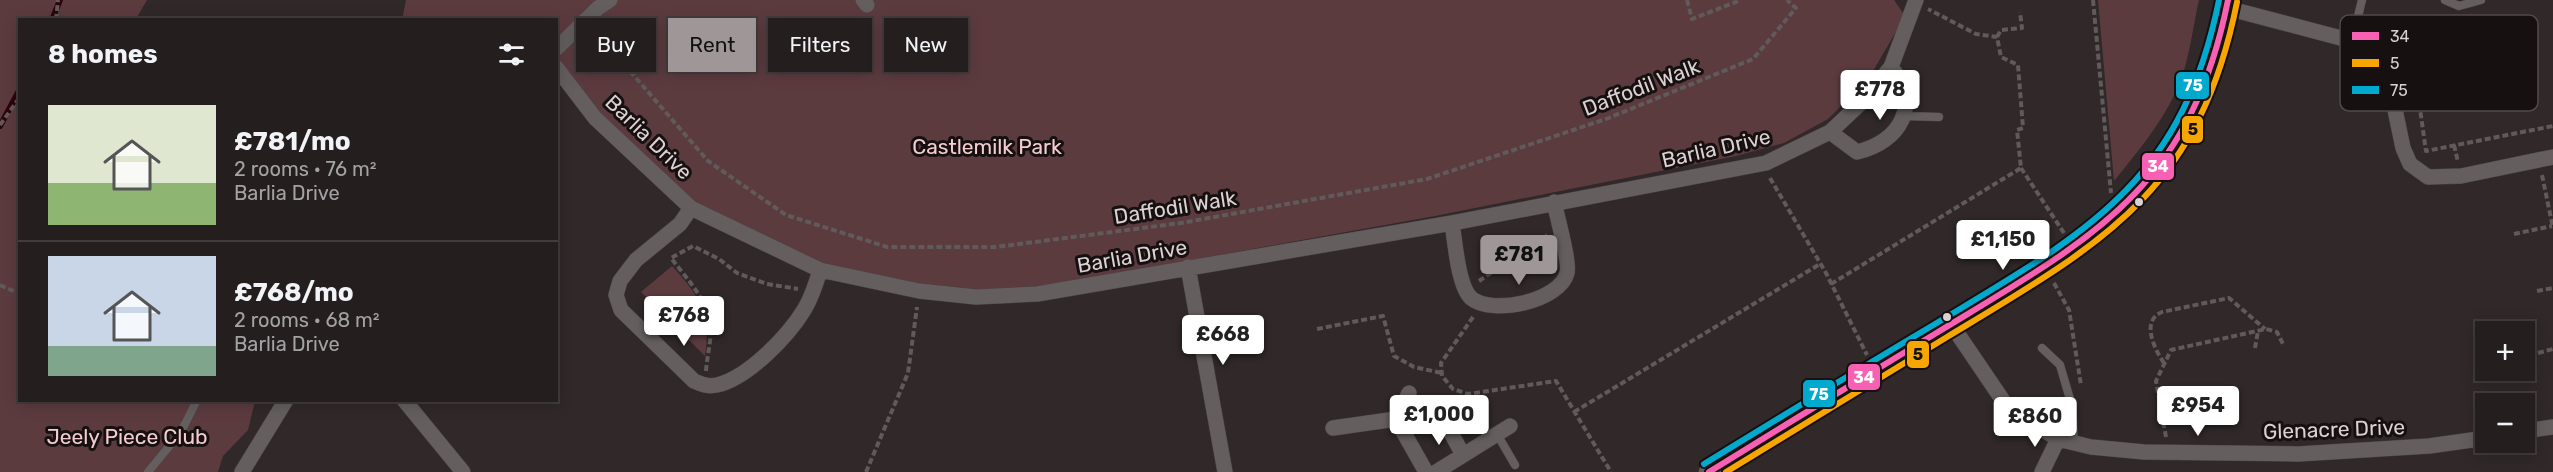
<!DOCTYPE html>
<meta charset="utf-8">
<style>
body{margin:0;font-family:Rubik,sans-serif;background:#2c2728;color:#f1f3f6;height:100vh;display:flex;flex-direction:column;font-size:22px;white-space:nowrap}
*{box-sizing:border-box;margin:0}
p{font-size:20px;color:#a3a2a4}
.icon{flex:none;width:33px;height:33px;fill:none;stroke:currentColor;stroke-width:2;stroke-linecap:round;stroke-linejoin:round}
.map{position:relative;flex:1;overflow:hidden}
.drawer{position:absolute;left:18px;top:18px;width:540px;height:384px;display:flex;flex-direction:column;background:#241e1f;border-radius:0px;box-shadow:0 3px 15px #0003,0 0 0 2px #413c3d}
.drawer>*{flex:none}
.top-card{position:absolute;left:576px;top:18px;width:570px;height:54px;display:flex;gap:12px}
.fabs{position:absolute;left:2475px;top:321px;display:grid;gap:12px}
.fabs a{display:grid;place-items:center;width:60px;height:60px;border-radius:0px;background:#241e1f;box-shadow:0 3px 15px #0003,0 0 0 2px #413c3d;font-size:30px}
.price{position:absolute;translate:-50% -51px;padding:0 14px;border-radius:6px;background:#fff;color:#222;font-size:20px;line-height:39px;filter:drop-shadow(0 2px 3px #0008)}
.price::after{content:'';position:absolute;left:50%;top:36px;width:18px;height:14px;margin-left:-9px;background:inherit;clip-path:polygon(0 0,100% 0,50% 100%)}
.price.on{background:#9f9697;color:#111}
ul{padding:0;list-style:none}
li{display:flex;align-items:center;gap:18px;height:150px;padding:0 30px}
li+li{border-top:2px solid #413c3d}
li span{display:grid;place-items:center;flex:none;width:168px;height:120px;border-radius:0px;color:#555}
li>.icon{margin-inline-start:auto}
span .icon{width:72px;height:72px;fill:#fffc;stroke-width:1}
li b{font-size:26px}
h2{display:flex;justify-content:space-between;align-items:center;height:72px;padding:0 30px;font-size:26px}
.pill{padding:0 21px;border-radius:0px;background:#241e1f;box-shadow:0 3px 15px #0003,0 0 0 2px #413c3d;font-size:21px;line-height:54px}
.pill.on{background:#9f9697;color:#111}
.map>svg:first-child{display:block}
.green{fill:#5c3b3f}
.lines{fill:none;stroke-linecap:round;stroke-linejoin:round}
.stream{stroke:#2d040b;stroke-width:6}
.service-casing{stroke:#4b4445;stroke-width:9}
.minor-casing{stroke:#4b4445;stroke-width:16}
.tertiary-casing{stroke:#4b4445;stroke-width:21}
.path{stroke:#605a5b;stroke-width:4;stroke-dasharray:6 3;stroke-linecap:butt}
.service{stroke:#645e5f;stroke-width:8}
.minor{stroke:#645e5f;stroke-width:15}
.tertiary{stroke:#645e5f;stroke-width:20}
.bus-1-casing{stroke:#161011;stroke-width:10}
.bus-2-casing{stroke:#161011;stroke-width:10}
.bus-3-casing{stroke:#161011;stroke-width:10}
.bus-1{stroke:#f860b3;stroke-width:6}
.bus-2{stroke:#f7a600;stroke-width:6}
.bus-3{stroke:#00a9ce;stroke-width:6}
.bus-dot{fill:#dbd1d2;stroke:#161011;stroke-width:2}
.labels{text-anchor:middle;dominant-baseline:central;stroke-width:6;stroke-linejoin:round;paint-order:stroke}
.street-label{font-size:21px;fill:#dbd1d2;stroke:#161011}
.park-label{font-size:21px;fill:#f4cdd0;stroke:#161011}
.key{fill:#161011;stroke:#514a4b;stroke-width:1.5}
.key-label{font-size:16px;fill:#dbd1d2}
.line-badge{stroke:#161011;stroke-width:2}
.badge-label{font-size:16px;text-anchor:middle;font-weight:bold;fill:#fff}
.pale-badge-label{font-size:16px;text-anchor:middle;font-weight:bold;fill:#111}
</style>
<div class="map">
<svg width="2553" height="472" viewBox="0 0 2553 472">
<rect width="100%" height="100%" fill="#302829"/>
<path class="green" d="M0,0H147L136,19L20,20V400L255,401L248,430L223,456L218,472H0Z
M406,0H1894L1905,16L1869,78L1828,119L1784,143L1736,156L1435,216L1031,289L973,293L915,286L823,265L696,206L600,115L557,63L556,20H402Z
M2098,0H2199C2192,30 2189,66 2175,94C2159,126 2137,153 2114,181Z
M672,266C700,296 711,315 705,356L641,292Z"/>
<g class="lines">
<path class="stream" d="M52,20L60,0
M0,126L20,89"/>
<g class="service-casing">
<path id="service" d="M2445,0L2459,6L2481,0
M2352,41L2362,0
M1903,116L1939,117
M2042,348L2060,365L2072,406L2074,444
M1497,434L1515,465
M148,472L181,432L197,400"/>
</g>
<g class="minor-casing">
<path id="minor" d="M863,0L867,5
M2227,8L2352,41L2387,71L2403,148L2410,164L2428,177L2461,176L2553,157
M556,49L598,8L610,0
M556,67L595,118L691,208L820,270L919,291L976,297L1037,294L1452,223L1766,163L1830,132L1862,102L1891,67L1916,0
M1830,132L1857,152C1900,142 1922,105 1891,67
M691,208L680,224L636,260L620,281L616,295L621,310L694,381C701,384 708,387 717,385C748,378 788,336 804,310C812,297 816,284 820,270
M1452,223C1455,241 1458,286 1471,298C1492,316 1560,301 1567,273C1570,263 1557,216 1554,202
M1188,267L1225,472
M1951,324L2008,408L2058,439L2091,447L2144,452L2298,454L2429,446L2486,438
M404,400L463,472
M1396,419L1426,472
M1444,420L1463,455
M1333,428L1396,419L1409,393
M2524,431L2553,427
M242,472L286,400
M1436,472L1510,426
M2042,472L2058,439"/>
</g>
<g class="tertiary-casing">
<path id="tertiary" d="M1709,472C1789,423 1869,374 1950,325C2019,283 2099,243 2151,178C2189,130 2218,61 2228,0"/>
</g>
<path class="path" d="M1687,0L1692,19L1741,0
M2093,0L2111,193
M56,20L58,0
M2370,22C2417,43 2419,107 2426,151L2553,126
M591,34L630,71L708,161L786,215L887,247H996L1181,223L1427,179L1606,119L1753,59L1796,8L1787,0
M1997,37L2001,30L2022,28L2020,12
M0,125L20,97
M2454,145L2458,162
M2021,168L2064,233
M2542,175L2553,228
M1770,178L1826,273L1867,355
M2514,234L2552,226
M1479,281L1547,235
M2054,283L2069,310L2081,385
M1831,284L2021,168L2017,130L2023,128L2018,65L2001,57L1997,37L1976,34L1928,9
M0,285L20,294
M2537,291L2553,288
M1473,317L1441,363L1442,376L1453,389L1468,394L1556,381L1611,472
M1317,329L1383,316L1394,356L1414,367L1442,373
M2255,348L2258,331
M2538,353L2553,349
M2164,363C2155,350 2140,321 2162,312L2229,298L2265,329
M706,371C707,358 710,345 711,332C711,303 687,279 671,258L693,246L719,259L737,273L767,284L798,289
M1574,412L1820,264
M2166,437L2156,381L2171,350L2266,329L2277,332L2283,344
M866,472L908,373L917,307"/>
<use href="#service" class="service"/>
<use href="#minor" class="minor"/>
<use href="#tertiary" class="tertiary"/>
<g class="bus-1-casing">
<path id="bus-1" d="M1709,472C1785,425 1862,378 1938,332C2091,239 2190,190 2228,0"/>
</g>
<g class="bus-2-casing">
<path id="bus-2" d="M1726,472C1800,427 1873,382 1947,337C2101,244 2199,193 2237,2"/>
</g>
<g class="bus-3-casing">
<path id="bus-3" d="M1704,464C1779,418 1854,372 1930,327C2080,236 2181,188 2219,0"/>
</g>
<use href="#bus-1" class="bus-1"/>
<use href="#bus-2" class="bus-2"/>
<use href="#bus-3" class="bus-3"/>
</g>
<g class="bus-dot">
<circle cx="2139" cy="202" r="5"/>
<circle cx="1947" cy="317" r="5"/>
</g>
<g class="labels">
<g class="street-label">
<text transform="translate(1641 87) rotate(-21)">Daffodil Walk</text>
<text transform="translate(649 137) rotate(44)">Barlia Drive</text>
<text transform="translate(1716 148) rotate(-13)">Barlia Drive</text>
<text transform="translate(1175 207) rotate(-9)">Daffodil Walk</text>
<text transform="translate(1132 256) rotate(-10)">Barlia Drive</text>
<text transform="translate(2334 429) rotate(-2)">Glenacre Drive</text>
</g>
<g class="park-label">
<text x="987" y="146">Castlemilk Park</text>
<text x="127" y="436">Jeely Piece Club</text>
</g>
</g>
<rect x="2340" y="15" width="198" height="96" rx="9" class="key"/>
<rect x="2352" y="32" width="27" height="8" fill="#f860b3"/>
<rect x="2352" y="59" width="27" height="8" fill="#f7a600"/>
<rect x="2352" y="86" width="27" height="8" fill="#00a9ce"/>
<g class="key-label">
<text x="2390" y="42">34</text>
<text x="2390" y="69">5</text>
<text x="2390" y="96">75</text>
</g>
<g class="line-badge">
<rect x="2175" y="71" width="35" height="29" rx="6" fill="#00a9ce"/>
<rect x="2181" y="115" width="23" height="29" rx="6" fill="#f7a600"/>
<rect x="2141" y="152" width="34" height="29" rx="6" fill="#f860b3"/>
<rect x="1906" y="340" width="24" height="29" rx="6" fill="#f7a600"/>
<rect x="1847" y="363" width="34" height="28" rx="6" fill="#f860b3"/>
<rect x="1802" y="379" width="34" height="29" rx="6" fill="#00a9ce"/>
</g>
<g class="badge-label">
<text x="2193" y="91">75</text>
<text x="2158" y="172">34</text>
<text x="1864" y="383">34</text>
<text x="1819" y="400">75</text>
</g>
<g class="pale-badge-label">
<text x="2193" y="135">5</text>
<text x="1918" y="360">5</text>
</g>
</svg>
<div class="fabs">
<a>+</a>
<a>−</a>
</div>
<b class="price" style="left:1880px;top:121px">£778</b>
<b class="price" style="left:2003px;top:271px">£1,150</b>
<b class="price on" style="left:1519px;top:286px">£781</b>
<b class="price" style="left:684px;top:347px">£768</b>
<b class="price" style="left:1223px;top:366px">£668</b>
<b class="price" style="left:2198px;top:437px">£954</b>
<b class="price" style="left:1439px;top:446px">£1,000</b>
<b class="price" style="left:2035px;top:448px">£860</b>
<div class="top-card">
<a class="pill">Buy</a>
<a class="pill on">Rent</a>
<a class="pill">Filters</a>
<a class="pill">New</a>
</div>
<section class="drawer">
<h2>8 homes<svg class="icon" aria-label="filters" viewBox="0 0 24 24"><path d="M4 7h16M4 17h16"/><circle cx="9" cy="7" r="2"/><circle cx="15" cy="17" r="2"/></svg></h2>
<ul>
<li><span style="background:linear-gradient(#dfe7d0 65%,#8fb573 0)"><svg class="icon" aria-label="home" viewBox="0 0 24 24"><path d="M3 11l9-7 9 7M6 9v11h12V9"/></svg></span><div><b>£781/mo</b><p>2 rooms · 76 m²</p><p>Barlia Drive</p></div></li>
<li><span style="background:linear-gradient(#c9d6e8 75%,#7fa58c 0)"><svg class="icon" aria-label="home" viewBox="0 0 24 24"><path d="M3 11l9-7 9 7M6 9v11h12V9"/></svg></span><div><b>£768/mo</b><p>2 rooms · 68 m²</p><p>Barlia Drive</p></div></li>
</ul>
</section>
</div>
